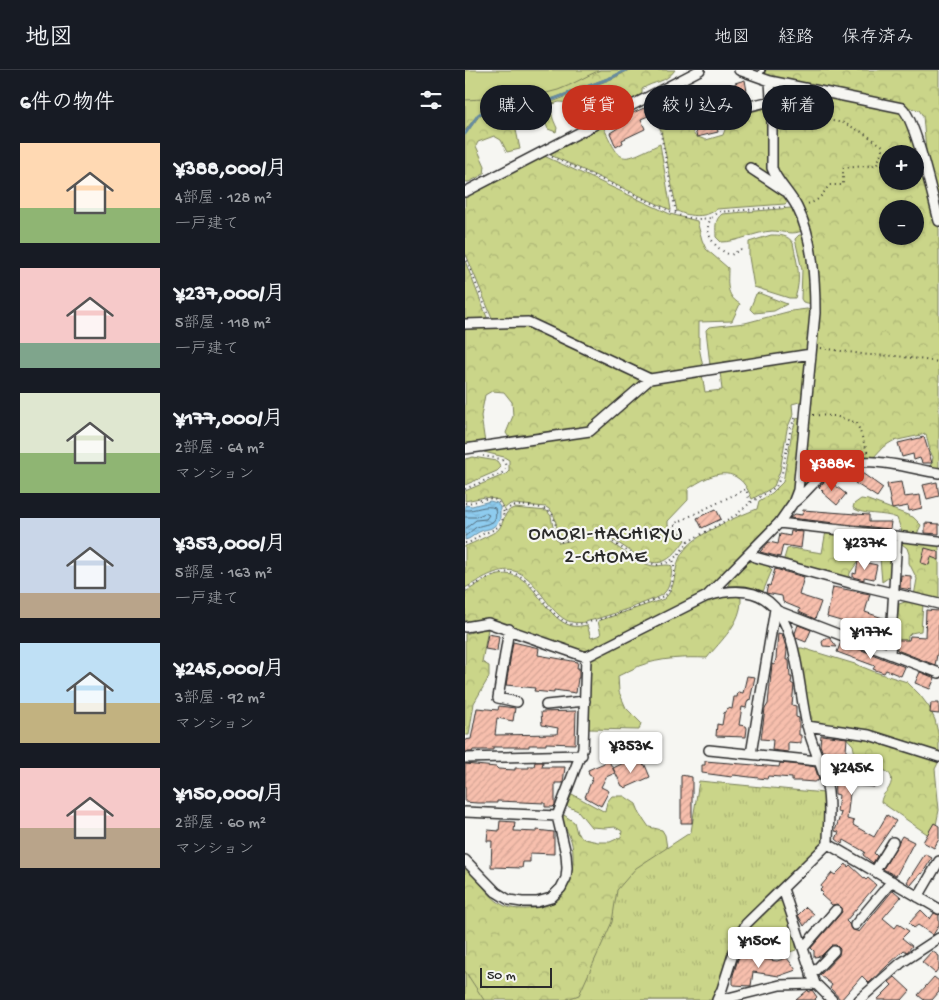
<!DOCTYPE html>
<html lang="ja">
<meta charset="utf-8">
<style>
body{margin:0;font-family:"Gochi Hand","Klee One",sans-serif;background:#20242c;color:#f1f3f6;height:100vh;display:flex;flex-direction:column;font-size:19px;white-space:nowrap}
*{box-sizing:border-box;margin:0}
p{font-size:16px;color:#9ea1a6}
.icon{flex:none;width:28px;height:28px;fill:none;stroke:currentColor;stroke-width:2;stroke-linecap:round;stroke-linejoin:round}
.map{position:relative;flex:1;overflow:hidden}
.sheet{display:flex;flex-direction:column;background:#171b24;width:465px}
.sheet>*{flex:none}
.hud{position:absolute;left:15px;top:15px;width:384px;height:45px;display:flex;gap:10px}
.fabs{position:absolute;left:414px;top:75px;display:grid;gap:10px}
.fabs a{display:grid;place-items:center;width:45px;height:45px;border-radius:50%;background:#171b24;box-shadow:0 1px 4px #0004;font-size:25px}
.scale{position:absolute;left:15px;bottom:12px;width:72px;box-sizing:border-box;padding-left:5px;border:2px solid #2b2b2b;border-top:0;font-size:14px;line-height:18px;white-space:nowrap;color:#2b2b2b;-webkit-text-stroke:4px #f6f6f2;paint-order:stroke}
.price{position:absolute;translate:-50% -42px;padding:0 11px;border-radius:5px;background:#fff;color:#222;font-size:16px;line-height:32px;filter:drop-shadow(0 1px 2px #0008)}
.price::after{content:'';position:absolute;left:50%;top:30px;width:15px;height:11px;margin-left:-8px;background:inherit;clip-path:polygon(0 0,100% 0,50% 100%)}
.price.selected{background:#c8321e;color:#fff}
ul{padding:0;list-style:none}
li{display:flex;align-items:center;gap:15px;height:125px;padding:0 20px}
li span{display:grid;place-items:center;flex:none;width:140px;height:100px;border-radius:0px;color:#555}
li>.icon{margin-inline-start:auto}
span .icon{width:60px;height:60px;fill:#fffc;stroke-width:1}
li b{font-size:21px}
h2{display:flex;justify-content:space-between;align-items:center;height:60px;padding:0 20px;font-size:21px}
.pill{padding:0 18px;border-radius:22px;background:#171b24;box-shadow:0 1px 4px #0004;font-size:18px;line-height:45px}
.pill.selected{background:#c8321e;color:#fff}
header{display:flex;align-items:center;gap:30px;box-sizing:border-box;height:70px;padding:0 25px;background:#171b24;border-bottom:1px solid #363941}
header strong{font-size:24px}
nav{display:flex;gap:28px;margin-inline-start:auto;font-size:18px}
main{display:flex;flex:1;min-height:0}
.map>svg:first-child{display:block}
.green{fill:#cad589;stroke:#7a805a}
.forest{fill:url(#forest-crowns);stroke:#7a805a;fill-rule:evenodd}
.park{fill:url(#park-tufts);stroke:#7a805a}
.water{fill:url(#water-ripples);stroke:#668ca1}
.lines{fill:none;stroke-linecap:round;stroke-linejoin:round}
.shore{stroke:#536b79;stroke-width:1}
.stream{stroke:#668ca1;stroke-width:3}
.building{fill:url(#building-hatch);stroke:#2b2b2b}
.service-casing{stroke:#2b2b2b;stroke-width:8}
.minor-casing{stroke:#2b2b2b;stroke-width:12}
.path{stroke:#2b2b2b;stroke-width:2;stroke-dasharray:1 4;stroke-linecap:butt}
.service{stroke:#f6f6f2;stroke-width:4.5}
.minor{stroke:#f6f6f2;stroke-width:9}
.labels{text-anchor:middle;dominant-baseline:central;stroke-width:4.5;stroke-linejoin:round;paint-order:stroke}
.neighbourhood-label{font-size:20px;letter-spacing:1px;fill:#2b2b2b;stroke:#f6f6f2}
</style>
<header>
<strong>地図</strong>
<nav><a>地図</a><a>経路</a><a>保存済み</a></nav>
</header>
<main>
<section class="sheet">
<h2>6件の物件<svg class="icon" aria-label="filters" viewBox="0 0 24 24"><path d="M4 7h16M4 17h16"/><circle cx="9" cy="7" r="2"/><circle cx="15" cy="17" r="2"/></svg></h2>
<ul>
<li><span style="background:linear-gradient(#ffd9b3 65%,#8fb573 0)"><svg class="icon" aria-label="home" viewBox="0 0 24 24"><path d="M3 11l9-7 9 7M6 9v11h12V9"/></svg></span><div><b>¥388,000/月</b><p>4部屋 · 128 m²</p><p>一戸建て</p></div></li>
<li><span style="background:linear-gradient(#f6c9c9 75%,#7fa58c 0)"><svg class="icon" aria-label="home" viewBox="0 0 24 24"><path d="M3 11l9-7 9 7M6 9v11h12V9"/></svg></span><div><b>¥237,000/月</b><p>5部屋 · 118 m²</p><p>一戸建て</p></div></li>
<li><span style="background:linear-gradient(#dfe7d0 60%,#8fb573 0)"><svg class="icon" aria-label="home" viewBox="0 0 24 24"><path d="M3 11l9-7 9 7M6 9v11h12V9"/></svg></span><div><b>¥177,000/月</b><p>2部屋 · 64 m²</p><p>マンション</p></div></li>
<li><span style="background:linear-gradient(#c9d6e8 75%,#b9a48a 0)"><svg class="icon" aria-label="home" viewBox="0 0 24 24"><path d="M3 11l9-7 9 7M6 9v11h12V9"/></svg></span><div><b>¥353,000/月</b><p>5部屋 · 163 m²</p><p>一戸建て</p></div></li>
<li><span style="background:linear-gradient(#bfe0f5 60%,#c2b280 0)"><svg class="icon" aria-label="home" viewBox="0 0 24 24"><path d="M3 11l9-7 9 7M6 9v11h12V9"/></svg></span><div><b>¥245,000/月</b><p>3部屋 · 92 m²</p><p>マンション</p></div></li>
<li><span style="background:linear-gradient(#f6c9c9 60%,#b9a48a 0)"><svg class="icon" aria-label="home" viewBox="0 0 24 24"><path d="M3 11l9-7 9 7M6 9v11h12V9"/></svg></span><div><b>¥150,000/月</b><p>2部屋 · 60 m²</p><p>マンション</p></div></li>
</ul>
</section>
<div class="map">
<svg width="474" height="930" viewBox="0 0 474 930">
<defs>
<pattern id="forest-crowns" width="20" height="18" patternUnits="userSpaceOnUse" patternTransform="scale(1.25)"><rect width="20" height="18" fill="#cad589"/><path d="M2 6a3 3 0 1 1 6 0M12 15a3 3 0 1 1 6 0" fill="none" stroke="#aeb776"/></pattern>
<pattern id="park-tufts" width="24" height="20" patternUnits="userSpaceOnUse" patternTransform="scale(1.25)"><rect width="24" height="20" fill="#cad589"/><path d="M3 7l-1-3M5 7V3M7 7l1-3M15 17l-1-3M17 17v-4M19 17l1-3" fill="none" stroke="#aeb776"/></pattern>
<pattern id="water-ripples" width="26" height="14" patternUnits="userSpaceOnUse" patternTransform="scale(1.25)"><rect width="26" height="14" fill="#8eccef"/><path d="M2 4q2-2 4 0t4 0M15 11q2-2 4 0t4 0" fill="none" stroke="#7bafcd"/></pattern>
<pattern id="building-hatch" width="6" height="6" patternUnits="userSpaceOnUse" patternTransform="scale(1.25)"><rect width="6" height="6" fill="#f7bfad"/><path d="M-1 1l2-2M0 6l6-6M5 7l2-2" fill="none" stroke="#d4a495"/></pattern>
</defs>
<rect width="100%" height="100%" fill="#f6f6f2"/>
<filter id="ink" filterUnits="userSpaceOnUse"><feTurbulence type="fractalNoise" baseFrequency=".02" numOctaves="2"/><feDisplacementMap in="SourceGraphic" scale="10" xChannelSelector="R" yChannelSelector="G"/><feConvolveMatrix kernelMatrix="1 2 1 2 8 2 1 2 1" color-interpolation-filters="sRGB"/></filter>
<g filter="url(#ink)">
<path class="green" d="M0,0H159L148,6L81,31L29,36C14,41 8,49 0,61Z"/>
<path class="forest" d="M135,0H159L148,6L81,31L29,36C14,41 9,49 0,61V30C30,28 63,29 93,20C107,15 121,6 135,0Z
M164,0H210C200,14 190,10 177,19V24L173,29L165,30L161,28L156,30L158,37C145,43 131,52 117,48L108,33L94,32L88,34C85,44 88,49 92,58L91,62L83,59L78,48L73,46L54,56L51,60L55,79L42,82L36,70L29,66L13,72L11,76L20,96L19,104L4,112H0V65L15,45L30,39L82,34L149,8Z
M299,0H474V143L462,92L458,46L454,40L311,8L298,4Z
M309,14L436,40L440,44L457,94L474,159V399L464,397L467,393L468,387L465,381L461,364L428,371L418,377L408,388L377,393L336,424L353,218L328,124L309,96ZM422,84H450V111H422ZM422,139H450V166H422Z
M303,36V91L324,131L320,134L252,139C241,148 225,147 212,141L193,46L217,45L230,66L241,70L258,65L264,49L268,43Z
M137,54C157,96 154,93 195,74L206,140L81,83Z
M77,85L205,144L232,151L237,170L241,179L263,198C263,213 260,225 275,234L267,251L234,252V277L238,297L185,306L73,253L28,250L0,182V124Z
M326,138L330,140L338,160C329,166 317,161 307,161C289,162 274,172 256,172L251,167C251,158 249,150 257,144Z
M306,165C315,165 323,165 328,173C332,194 337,207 330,228H324L289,217L284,187V172Z
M334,165H339L345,196L347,234L338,232L336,229L337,200L330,169Z
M0,191L23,250L0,251Z
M294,223L322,234L309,241L289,243L285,239L291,224Z
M342,239L347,241L343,279L341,282L245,295L241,260L244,257L280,253L326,241Z
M65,255L176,309L175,314L121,357L45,369L41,363L48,346L47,332L39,322L27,321L20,325L16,346L20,373L0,376V258Z
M337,289L342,293L338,331L327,334L328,345L322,359L315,401L309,416L305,419L287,429C284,422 280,413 274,409C258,396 237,410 223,419V430L203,451V456L213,460L220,470C192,512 178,486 146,469C141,466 137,463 131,462C121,461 107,467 97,470L94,469C90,457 93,443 81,437L49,434H45L39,439L34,430L20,427L0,431V421L41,404L44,401V390L39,387L19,382V379L126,363L186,313L192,311L237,304L240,322L257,320L255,301Z
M332,348L336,349L330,417L325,429L315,444L241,520L225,532L121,582L27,549L0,554V522C11,516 22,507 34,505C69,497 77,549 107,556C112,557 117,556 122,555L126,568L136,565L133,551L199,529C212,518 208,501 215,487C224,466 271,447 292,439L294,431L307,423L318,412L327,362Z
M8,387L32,391L36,397L32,401L0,415V389Z
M396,429L403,430L448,447L456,455L452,464L437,462L432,448C418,442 399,446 388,438L389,434Z
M49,438L82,441L86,446L89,463L94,473L127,466L139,468C153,477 168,490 184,495C192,498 201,493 207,496V499C206,506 205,518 199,523C190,531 133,549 120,552C114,553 107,553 101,550C81,539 71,506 49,501C32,497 15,510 0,518V476C3,476 31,462 33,460C40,452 38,441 49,438Z
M361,461L374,463L373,481L388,484L394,480L398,465L429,470L426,506L417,512L415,488L394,490L385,503L384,510L318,492L322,479L326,478L357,483Z
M435,469L474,473V531L449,526L452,509L444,493V484L442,478L437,474Z
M289,490L301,494L307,500L297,524L285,519L263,516C266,503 276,495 289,490Z
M270,525L276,528C277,553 256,570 242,588C220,587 195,588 174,596C167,599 160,603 153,606L154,622L161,638L176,653L174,660L123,659L126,589L246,527Z
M443,531L458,534L456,561L446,563L443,566L440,585L432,580L430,570L434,534Z
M19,559H23L17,592L24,596V607L9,633L4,665H0V564Z
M331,578H337L390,594L410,602L442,612L455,625L464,637L470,650L474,667V685L346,653Z
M375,661L474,691L470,699L474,740L471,755L465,766L416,732C417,724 421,723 424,718C435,698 408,697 396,698L391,690L388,675Z
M107,724L140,742L142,732L147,726H159L171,734L175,744L184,757L197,760L200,765L202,778L315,817L282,845L272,861L248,930H0V794C10,806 23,826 36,834C44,839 53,839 62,839C73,838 88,835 95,828C108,815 112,781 104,765C102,760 99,756 96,752L99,745L109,752L112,763L119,769L133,772H145L156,767L157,761L150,757L140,758L126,757L113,741L102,736Z
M315,831L321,835L331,874V880L307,888L272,887L282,859L307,834Z"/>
<path class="park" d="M234,711L359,723L361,732L359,774L315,817L282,845L272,861L255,919L248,930H100L114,925L147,852L152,820L171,798L226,762Z
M0,901L19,930H0Z"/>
<path class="water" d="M25,431L32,433L35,437V450C25,462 25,457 14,462C8,465 6,469 0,470V435L7,436Z"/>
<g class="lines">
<path class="shore" d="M0,440C11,441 20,434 30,438C34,457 21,452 10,458C6,461 4,464 0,466
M0,447H11L20,443L24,445L21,449L11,450L0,459"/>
<path class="stream" d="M0,64L13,45L21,40L81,32L148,7L161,0"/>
</g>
<path class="building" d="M280,10L283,27L273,28L270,13Z
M211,21L212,24L221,21L224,32L218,34L219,38L207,42L204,38H186L184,34Z
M179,38L183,46L176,49L180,59L157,70L158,73L151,77L145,63L156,56L152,50Z
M251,52L253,62L232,67L229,57Z
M459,367L467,393H457L455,388L449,390L448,384L437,387L433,373Z
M397,403L418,418L412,427L390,413Z
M362,409L381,424L372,435L357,422L358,421L354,417Z
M436,412L439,427L455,425L457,438L444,441L443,436L427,439L422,414Z
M472,412L474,426L462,429L458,415Z
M251,439L256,449L237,458L232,448Z
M338,440L404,445V452H426L425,459L325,448L330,444L337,445Z
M460,453L474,454V464L460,463Z
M326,461L338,462L336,478L318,475L315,487L295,482L304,472L313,474L315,464L325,466Z
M376,466L393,468L391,482L375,480Z
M460,478L474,482V490L466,487L464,495L456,493Z
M393,491L412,495L409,509L399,507V510L388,507V503L391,504Z
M310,499L339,507L334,525L356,532L350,549L334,542L335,539L318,532L317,526L301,523L303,515L305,516Z
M436,505L446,506V520L435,518Z
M368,517L405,524L400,542L421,549L418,559L413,557V559L400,554L396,564L385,558L386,554L362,547Z
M461,540L474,541L473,580L470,595L432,580V570H444L445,566L460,567Z
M333,555L346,560L341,572L331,568L330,563Z
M313,563L317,564L322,580L321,590H324L325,607H327L326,613L329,615L327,635L331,636V647L334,648V665H336V673L323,672V682L307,680L308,670L296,669L300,639L303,634L307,594L309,595L311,589Z
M23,564L34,566L32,581L20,579Z
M360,568H365L372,577L358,576L357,572Z
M48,572L74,578L73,585L113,592L112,598H114V608H113L111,623L89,620V623L69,621L70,618L41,615Z
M376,572L440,597L436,606L421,600L419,603L408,599L410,596L372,582Z
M455,602L470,608L465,619L450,613Z
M282,606L290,607L285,630L284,629L282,633L281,638L277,637L274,655L281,656L282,658L281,667L251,666L252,654L257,655L259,643L263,638L267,639L269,627H272L273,622L278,623Z
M466,633H474V644L465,643Z
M34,636L50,638L48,651L32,648L30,665L92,664L93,658L77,655L76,642L111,641L110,674L81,673V675H64V677H28V680H8L7,682H0V670L6,669L12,638L33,640Z
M356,665L382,668L380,694L401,695V697L411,698L410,703H412L411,715H409V717L386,715L382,749L389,751L388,755L409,767L422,745L431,751L409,783L412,786L408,793L398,785L400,782L379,770L377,774L371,769L374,762L370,761L376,743L372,742L374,725L370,724L369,704L365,705L363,697L364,682L357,681L355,675Z
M144,691L150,703L141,707L136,717L144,721L136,736L120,727L128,707L124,705L123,700Z
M240,691L314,697L315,693L345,696L350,697L354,710L349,712L336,711H327V708L303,706L302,709L268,705L267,707L237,703V695H240Z
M70,692H78L77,697H100L98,713H90V735L88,737H80V733L32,731V733H12L0,732V694L31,697L33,699L50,700V698H64V696H69Z
M161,692L162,694L164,692L166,696L172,693L180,695L185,707L160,718L158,716H157L148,698Z
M216,705L227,707V753H216Z
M35,751L50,752L49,761L72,762V760L89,762V784L65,783V792H58L57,798L26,797L27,771H22L23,760L34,761Z
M469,753L474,756V769L469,778L458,772Z
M437,766L449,772L431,806L418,799Z
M460,784L467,788L457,804L456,803L446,815L442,812Z
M381,794L383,797L385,795L401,810L403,808L411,815L381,851L384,854L386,859L394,862L428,820L436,827L418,848L430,858L433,854L444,861L437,868L447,876L442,882L439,880L404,913L397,906L376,930L365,918L367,915L355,905L374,885L375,879L371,875H367L356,886L349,887V881L346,878L377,842L375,836L372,834L367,835L356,825L358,823L355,820L357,818L356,816L367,803L370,805Z
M341,837L349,844L339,856L333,845Z
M456,840L465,849L469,843L474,845V855L468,865L453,855L449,858L444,853Z
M467,881L474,886V898L470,903L457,892Z
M274,886L312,891L322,888L331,900L314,906L288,902L286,916L268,915V905Z
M430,907L445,921L437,930H412L427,915L424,912Z
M469,907L474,911V922L467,930H459L453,925Z
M343,920L344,922L347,920L352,927L350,929L351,930H331Z"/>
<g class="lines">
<g class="service-casing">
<path id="service" d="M294,7L297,0"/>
</g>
<g class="minor-casing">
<path id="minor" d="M274,0L305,11L437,38C451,50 468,129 474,151
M231,49L306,31
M285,98L320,121
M0,122L235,0
M0,254L63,252L185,309
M0,379L125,361L185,309L346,284
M328,433C341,424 350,408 364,400C395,382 441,398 474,403
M314,453L474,471
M285,483L290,487L385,513L474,534
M243,526C335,499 328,595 342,655C347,676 357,695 362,716C366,735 363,755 363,774L281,854L272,872L257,919L252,930
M313,541L474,603
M0,557L23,553L121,587L242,526L314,453L328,433L333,420L350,243C350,208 348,168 332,137C325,123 312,112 307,98V46L305,11
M44,559L33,628L52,632
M425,584L432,467
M81,635L120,631
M342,656L404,665L474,687
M244,680L353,691
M286,684L310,539
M0,688L117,685
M0,742L92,746
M363,774L474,839
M0,790L31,822L44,830L57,832H72L86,828L96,818L101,808L102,798L101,784L92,746L118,678L121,587
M410,801L428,772
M318,819L350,914
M453,827L474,791
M390,855L427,811
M338,878L371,840
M346,905L369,881
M255,930L315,915L350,914L353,916L367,930
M394,930L436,893L474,868"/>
</g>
<path class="path" d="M190,33L211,143
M315,50L331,56L356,49L379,53L395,61L418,76L412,95L378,98V115H364C357,125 353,133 340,134
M87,87L218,147L233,149L247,148
M276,179L266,185C248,179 232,156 253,142L321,137
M0,186L23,244
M356,278L404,285L432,286L474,292
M348,345L370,346L392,353L403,384
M0,419L37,403L41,398L40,393L36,389L18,386
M0,433C17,433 31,418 39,443
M223,471L209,454L281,419L285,432
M0,473C6,473 8,470 13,467C21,461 30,462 36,453C39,449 37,443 42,439C49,433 80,436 86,443C93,451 89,463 95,472L130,464L140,467L176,490L192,495L204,492L213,485L224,471L271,445L285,433L311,417L317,403L326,357L331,346
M0,520C38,499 50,491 79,531C85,540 94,550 105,554C118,558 189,532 202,524C208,513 211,501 208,489"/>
<use href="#service" class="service"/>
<use href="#minor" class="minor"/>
</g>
</g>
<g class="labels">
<g class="neighbourhood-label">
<text x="141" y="465">OMORI-HACHIRYU<tspan x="141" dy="23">2-CHOME</tspan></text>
</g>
</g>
</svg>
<div class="fabs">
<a>+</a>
<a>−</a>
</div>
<div class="scale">50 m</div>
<b class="price selected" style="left:367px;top:422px">¥388K</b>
<b class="price" style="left:400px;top:501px">¥237K</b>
<b class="price" style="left:406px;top:590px">¥177K</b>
<b class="price" style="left:166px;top:704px">¥353K</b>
<b class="price" style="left:387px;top:726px">¥245K</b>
<b class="price" style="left:294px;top:899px">¥150K</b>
<div class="hud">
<a class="pill">購入</a>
<a class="pill selected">賃貸</a>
<a class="pill">絞り込み</a>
<a class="pill">新着</a>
</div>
</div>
</main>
